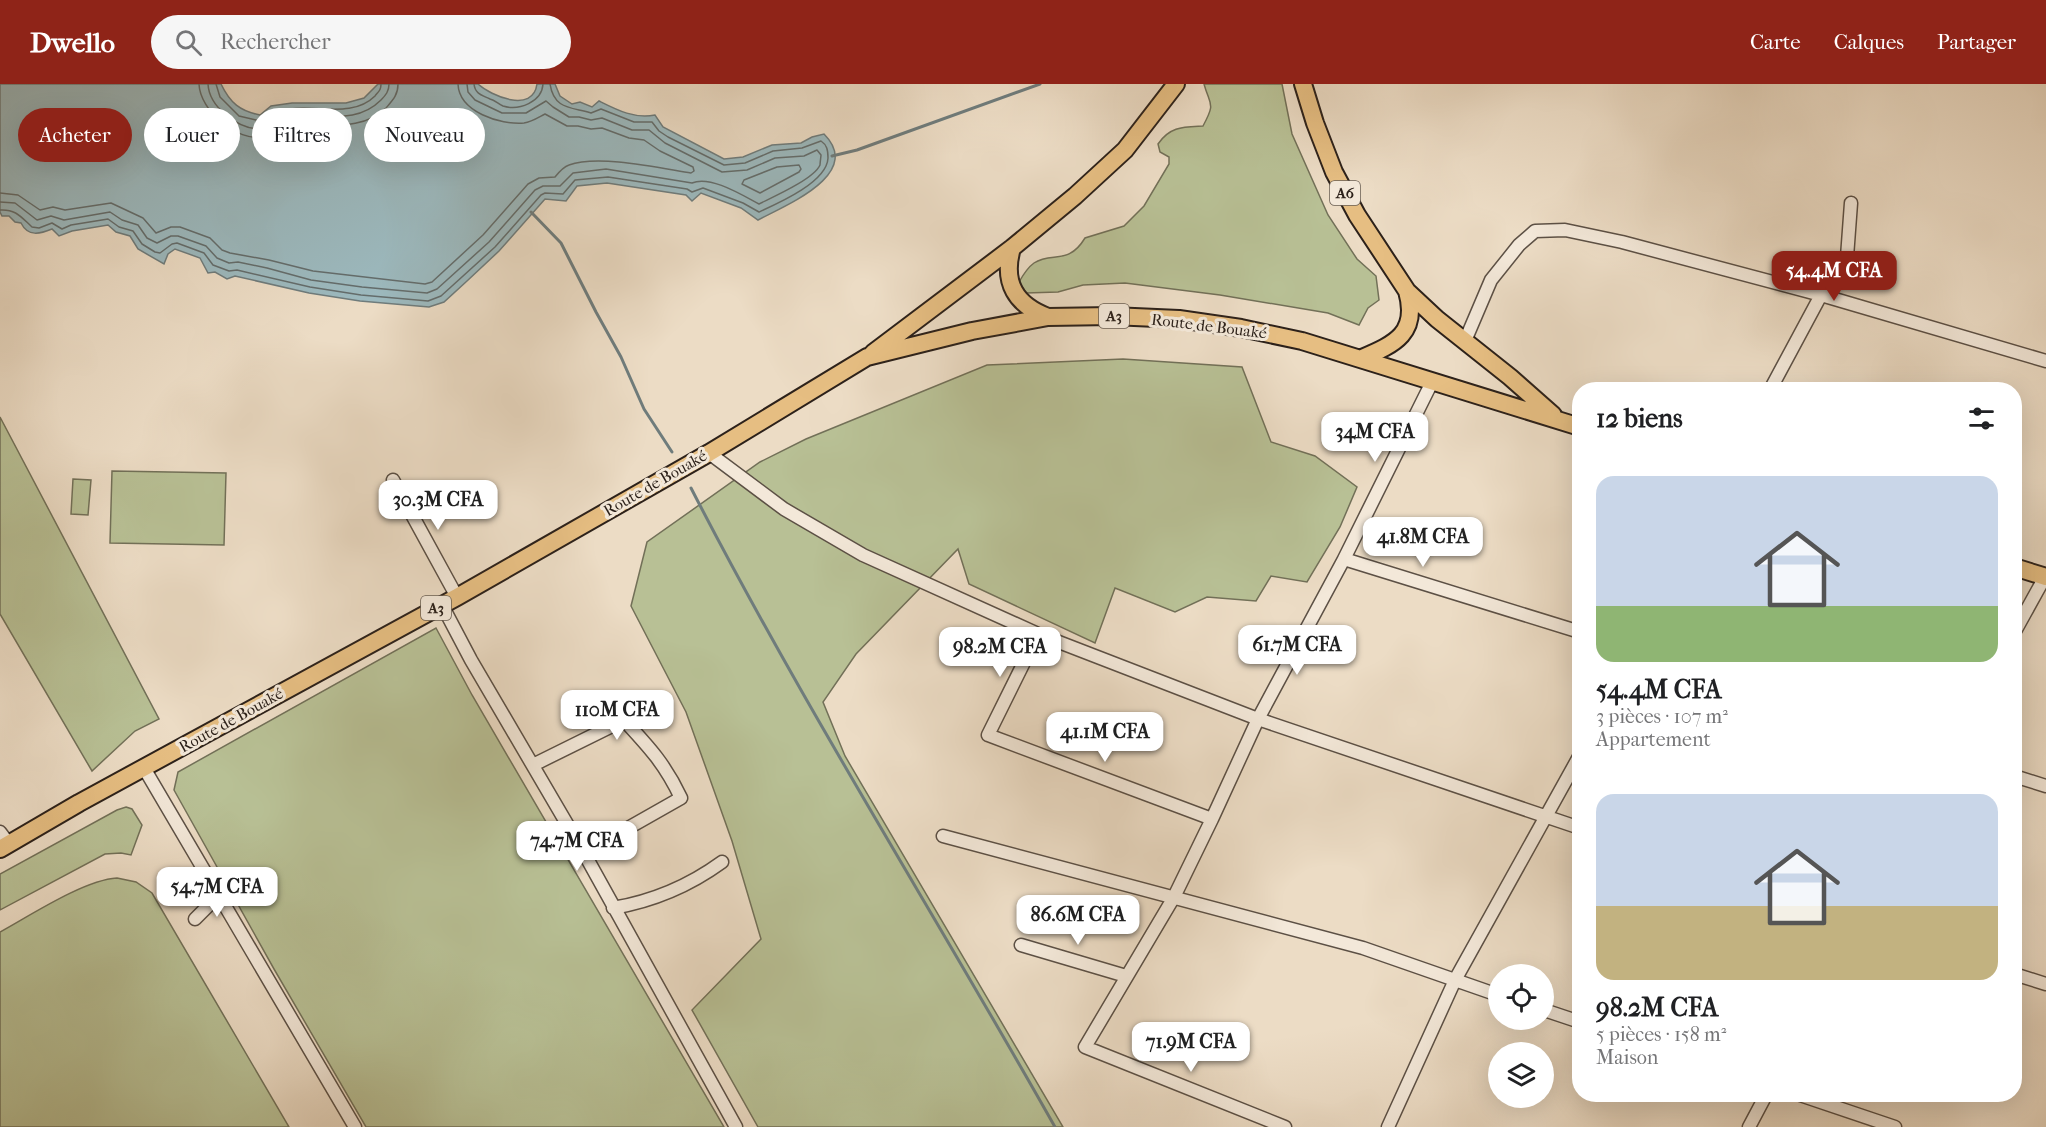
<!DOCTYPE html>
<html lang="fr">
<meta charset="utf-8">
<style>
body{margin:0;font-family:"IM FELL French Canon",serif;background:#f6f6f6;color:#202124;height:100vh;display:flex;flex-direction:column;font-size:22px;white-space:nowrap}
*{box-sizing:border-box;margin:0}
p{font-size:20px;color:#757577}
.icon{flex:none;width:33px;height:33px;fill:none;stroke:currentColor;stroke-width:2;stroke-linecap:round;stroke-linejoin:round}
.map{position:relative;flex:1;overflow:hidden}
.panel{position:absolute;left:1572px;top:298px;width:450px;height:720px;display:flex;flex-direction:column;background:#fff;border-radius:24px;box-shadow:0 6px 24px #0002}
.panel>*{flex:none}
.hud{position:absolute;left:18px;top:24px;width:570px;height:54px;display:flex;gap:12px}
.buttons{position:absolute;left:1488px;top:880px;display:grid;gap:12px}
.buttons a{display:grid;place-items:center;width:66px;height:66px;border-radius:50%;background:#fff;box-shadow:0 6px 24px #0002;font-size:30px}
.price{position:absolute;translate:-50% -51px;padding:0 14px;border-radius:12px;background:#fff;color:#222;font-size:20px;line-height:39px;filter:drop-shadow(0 2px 3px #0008)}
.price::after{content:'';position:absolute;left:50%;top:36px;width:18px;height:14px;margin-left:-9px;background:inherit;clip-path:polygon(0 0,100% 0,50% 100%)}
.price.on{background:#8f2418;color:#fff}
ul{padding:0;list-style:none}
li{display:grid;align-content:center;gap:12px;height:318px;padding:0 24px}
li span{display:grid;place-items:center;height:186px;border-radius:18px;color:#555}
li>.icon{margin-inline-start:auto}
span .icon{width:108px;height:108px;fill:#fffc;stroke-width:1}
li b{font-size:26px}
h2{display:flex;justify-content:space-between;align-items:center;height:72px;padding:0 24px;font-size:26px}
.chip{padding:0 21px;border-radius:27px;background:#fff;box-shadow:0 6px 24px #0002;font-size:21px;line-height:54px}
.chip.on{background:#8f2418;color:#fff}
header{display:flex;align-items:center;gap:36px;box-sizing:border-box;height:84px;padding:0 30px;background:#8f2418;color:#fff}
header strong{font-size:28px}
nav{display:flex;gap:33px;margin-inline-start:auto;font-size:21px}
.search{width:420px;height:54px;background:#f6f6f6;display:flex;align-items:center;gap:15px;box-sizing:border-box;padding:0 21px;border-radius:33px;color:#757577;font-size:22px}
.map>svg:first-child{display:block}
.green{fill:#b8c095;stroke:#727058;stroke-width:1.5}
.water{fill:#9cb9be;stroke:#6f7c7c;stroke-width:1.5}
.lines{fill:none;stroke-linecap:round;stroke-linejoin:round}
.shore{stroke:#646d6c;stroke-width:1.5}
.stream{stroke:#6f7c7c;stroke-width:3}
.minor-casing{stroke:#5c5045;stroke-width:15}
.highway-casing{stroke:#2c211a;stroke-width:20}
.minor{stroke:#f3e8d9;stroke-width:12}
.highway{stroke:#e6be82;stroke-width:16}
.labels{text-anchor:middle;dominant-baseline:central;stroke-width:6;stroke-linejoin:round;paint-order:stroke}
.shield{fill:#f3e8d9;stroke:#685d53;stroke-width:1.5}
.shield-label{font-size:15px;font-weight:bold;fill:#2c211a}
.street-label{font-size:16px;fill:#2c211a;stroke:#f3e8d9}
</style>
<header>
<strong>Dwello</strong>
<div class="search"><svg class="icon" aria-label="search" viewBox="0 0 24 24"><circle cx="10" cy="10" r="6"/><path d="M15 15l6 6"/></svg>Rechercher</div>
<nav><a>Carte</a><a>Calques</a><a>Partager</a></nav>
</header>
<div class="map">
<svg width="2046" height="1043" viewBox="0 0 2046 1043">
<rect width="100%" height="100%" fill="#ecdcc5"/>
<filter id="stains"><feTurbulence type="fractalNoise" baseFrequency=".00333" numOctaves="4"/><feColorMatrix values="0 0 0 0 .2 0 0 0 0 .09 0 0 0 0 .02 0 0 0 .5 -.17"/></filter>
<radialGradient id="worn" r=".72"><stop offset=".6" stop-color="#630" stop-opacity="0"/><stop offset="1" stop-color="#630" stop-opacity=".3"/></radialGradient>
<path class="green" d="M1204,0H1282L1292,50L1328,131L1357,175L1376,192L1379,216L1368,224L1359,241L1328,229L1220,211L1125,199L1083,201L1058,208L1026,209L1019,198C1023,191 1027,184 1034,179C1052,167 1068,182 1085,154L1124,142L1144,122L1169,80V73L1160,68L1158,60C1170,42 1184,43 1203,42C1216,18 1210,22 1204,0Z
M1123,275L1242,283L1271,358L1315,372L1357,403L1340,443L1307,498L1271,492L1256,517L1207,513L1175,528L1115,504L1095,559L969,500L958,465L856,570L823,618L845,672L1063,1043H758L692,926L761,855L732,757L686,628L631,522L647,458L760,378L806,355L987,281Z
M0,333L159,635L135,647L92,687L0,530Z
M112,387L226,389L224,461L110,459Z
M73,395L91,396L88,431L71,430Z
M436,544L472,611L724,1043H366L274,885L174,706L178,688Z
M126,723L132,725L142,741L131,771L121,769L105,770L0,826V790L117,726Z
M117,794L136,798L152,809L289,1043H0V848C31,831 84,796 117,794Z"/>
<path class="water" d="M0,0H221C230,19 240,27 260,31L271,22L292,19H346L364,14L378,0H478C491,12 533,30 537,0H555L560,12L572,20L580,18L592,23L599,17C617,26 634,35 655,31L663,43L724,75L743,73L772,61L801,59L812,53L824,50C864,90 786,121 758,136L741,124L701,109L692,117L686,111L607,99L577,102L566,117L545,115L499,167L467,197L444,218L429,223L360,217L309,209L235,192L227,195L215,188L208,189L200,174L175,165L168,170L164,180L138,165L130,152L116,148L108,141L72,147L59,152L52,145C40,150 28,153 21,139L15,138L9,132H2L0,128Z"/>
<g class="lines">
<path class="shore" d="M199,0C200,27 237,58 264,53C276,51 279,43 294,41C326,38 360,49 386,24C393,16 398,11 398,0
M208,0C209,23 238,45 260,45C267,44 270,39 276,36C280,33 288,33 294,32C325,29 356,41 381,16C386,11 389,7 389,0
M216,0L220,13L239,32L260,37C273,33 273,28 290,25C318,21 353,34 375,12C379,7 381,6 381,0
M474,0C475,10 482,11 490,15C495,16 498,20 503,22C519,27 542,18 543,0
M799,81L801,85L799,88L760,109L742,100L744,96L777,83Z
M0,109L18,111L40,126L53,123L65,126L111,119L143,134L156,149L171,143H180L210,154L222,166L230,169L269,176L313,187L425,200L432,198L483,151L528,100L539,94L555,93C559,88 563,83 569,81C598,70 660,84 691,89L694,87L693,83L660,67L644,56L629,54L602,44L591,45L578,42H567L545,30C539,33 532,38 524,39C500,41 459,28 458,0
M0,118L15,119L37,136L51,132L64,136L110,128L122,136L138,141L147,154L157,159L171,152H178L206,162L217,174L229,179L238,178L267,184L311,196L362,203L427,209L437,205L489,158L535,106L543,102H560L573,89L606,85L692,99C710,91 742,111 759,120C773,113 814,95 820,81C820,79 821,72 821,71L817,66L804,72L775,74L747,86L722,88L665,59L649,46H632L602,34L591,36L579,33H569L553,23L546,17L526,29H502L475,16L468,8L467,0
M0,126C16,125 21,133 32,143L39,144L52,139L62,145L71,141L108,135L119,143L133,147L142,160L155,168L160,169L172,160L177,159L204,169L213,181L229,187L237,186L310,203L361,211L428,217L441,212L495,163L541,111L545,109L563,110L575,96L608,93L687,105L692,108L703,104L743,119L759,128C779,119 827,98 828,74C828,66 827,61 821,57L802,64L773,67L745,79L724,81L668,53L659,47L652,38H634L601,25L591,29C572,23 554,26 550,0"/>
<path class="stream" d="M832,72L857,66L1040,0
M531,128L561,159L596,228L621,273L644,325L672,368
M691,404C803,622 935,830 1055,1043"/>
<g class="minor-casing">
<path id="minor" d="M1465,257L1491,196L1519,161L1535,147L1565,146L1622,158L1821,211L2046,277
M1770,306L1821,211L1838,190L1847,173L1851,119
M709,369L784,425L863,471L1038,550L1258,635L1580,744
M393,396L457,513
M1344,475L1433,296
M442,521L471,576L584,769L736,1043
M2014,549L2046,491
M1038,550L988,651L1212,735
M533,681L624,636C649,663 665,680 681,714L584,769
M144,684L355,1043
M2014,692L2046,702
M0,748L9,760
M943,752L1363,864L1498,911
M613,824C654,817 689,802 722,778
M195,835L218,812
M1021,861L1126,892
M2014,890L2046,900
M1544,926L1580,938
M1800,1011L1895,1043
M1285,1043L1085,963L1174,813L1212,735L1258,635L1344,475L1580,548
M1388,1043L1455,896L1580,671
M1749,1043L1766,1011"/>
</g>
<g class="highway-casing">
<path id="highway" d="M1303,0L1315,39L1334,88L1357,131L1407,207L1437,235L1510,293L1553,331
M1012,164C1002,199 1016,221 1048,233
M873,269L1012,164L1075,112L1125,66L1176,0
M1362,274C1395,260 1419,249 1407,207
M2014,483L2046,493
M0,765L79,719L457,513L709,369L867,273L972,247L1048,233L1112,232L1179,235L1241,244L1302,257L1580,343"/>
</g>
<use href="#minor" class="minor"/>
<use href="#highway" class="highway"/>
</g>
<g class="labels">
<g class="shield">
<rect x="1330" y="97" width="30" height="24" rx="4.5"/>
<rect x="1099" y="220" width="30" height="24" rx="4.5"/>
<rect x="421" y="512" width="30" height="24" rx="4.5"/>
</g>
<g class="shield-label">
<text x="1345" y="109">A6</text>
<text x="1114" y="232">A3</text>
<text x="436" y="524">A3</text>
</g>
<g class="street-label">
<text transform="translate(1209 242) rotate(7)">Route de Bouaké</text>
<text transform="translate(655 399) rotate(-30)">Route de Bouaké</text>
<text transform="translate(231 636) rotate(-29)">Route de Bouaké</text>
</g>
</g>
<rect width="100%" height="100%" filter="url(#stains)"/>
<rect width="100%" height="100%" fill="url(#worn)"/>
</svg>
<div class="buttons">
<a><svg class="icon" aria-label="locate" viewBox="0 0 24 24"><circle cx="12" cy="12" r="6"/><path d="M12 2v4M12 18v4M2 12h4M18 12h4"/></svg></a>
<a><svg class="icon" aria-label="layers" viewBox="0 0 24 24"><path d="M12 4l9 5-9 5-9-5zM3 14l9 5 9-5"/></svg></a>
</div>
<b class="price on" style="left:1834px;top:218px">54.4M CFA</b>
<b class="price" style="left:1375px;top:379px">34M CFA</b>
<b class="price" style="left:438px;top:447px">30.3M CFA</b>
<b class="price" style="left:1423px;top:484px">41.8M CFA</b>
<b class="price" style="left:1297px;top:592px">61.7M CFA</b>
<b class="price" style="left:1000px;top:594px">98.2M CFA</b>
<b class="price" style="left:617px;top:657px">110M CFA</b>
<b class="price" style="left:1105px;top:679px">41.1M CFA</b>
<b class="price" style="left:577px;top:788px">74.7M CFA</b>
<b class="price" style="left:217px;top:834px">54.7M CFA</b>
<b class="price" style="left:1078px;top:862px">86.6M CFA</b>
<b class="price" style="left:1191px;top:989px">71.9M CFA</b>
<div class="hud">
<a class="chip on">Acheter</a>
<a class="chip">Louer</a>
<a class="chip">Filtres</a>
<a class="chip">Nouveau</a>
</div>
<section class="panel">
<h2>12 biens<svg class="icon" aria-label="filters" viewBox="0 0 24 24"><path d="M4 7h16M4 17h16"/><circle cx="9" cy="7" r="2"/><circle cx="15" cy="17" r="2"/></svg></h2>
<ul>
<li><span style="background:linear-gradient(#c9d6e8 70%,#8fb573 0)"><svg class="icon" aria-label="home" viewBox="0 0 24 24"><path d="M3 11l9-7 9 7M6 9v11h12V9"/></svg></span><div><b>54.4M CFA</b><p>3 pièces · 107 m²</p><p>Appartement</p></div></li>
<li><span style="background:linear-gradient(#c9d6e8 60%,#c2b280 0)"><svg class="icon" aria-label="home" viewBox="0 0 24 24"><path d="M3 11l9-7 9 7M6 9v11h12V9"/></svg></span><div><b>98.2M CFA</b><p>5 pièces · 158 m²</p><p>Maison</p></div></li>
</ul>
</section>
</div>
